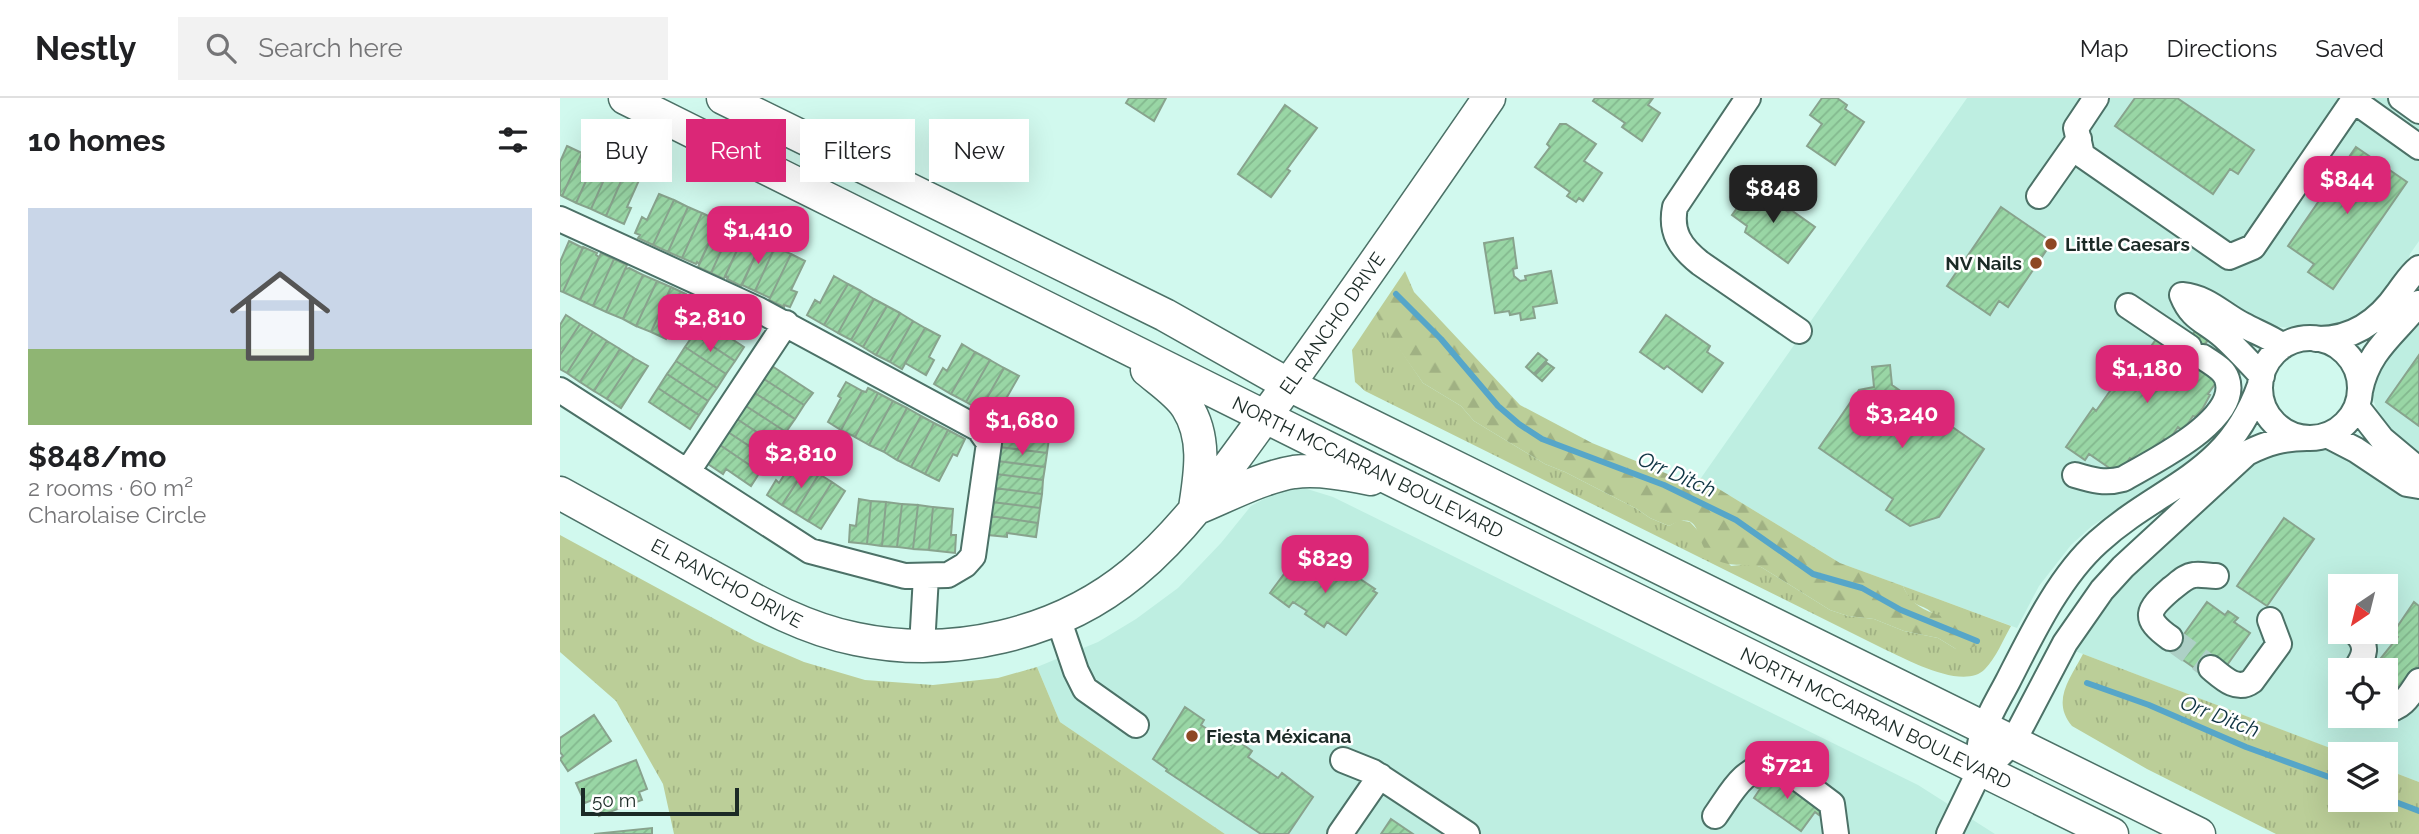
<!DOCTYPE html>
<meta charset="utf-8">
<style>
body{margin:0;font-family:Raleway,sans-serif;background:#f2f2f2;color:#202124;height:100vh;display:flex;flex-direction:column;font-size:26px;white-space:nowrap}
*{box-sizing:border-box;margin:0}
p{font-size:23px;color:#757577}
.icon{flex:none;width:38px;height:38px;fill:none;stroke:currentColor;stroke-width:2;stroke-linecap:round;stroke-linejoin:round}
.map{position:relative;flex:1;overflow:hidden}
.sheet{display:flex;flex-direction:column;background:#fff;width:560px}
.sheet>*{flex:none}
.top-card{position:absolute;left:21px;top:21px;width:665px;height:63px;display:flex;gap:14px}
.needle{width:46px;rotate:215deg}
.tools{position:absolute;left:1768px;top:476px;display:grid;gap:14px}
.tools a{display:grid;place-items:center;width:70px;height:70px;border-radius:0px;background:#fff;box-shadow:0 7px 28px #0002;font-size:35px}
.scale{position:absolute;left:21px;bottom:18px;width:158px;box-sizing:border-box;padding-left:7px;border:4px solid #1b2a26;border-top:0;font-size:19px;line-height:24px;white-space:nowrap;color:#1b2a26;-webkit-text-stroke:5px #fff;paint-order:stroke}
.price{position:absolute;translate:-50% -60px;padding:0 16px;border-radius:14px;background:#db2777;color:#fff;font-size:23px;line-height:46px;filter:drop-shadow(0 2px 4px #0008)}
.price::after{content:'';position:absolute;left:50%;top:42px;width:21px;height:16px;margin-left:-10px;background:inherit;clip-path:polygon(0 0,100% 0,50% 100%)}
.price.current{background:#222;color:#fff}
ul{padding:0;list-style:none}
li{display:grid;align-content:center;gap:14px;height:371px;padding:0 28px}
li+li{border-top:2px solid #e0e0e0}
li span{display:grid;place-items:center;height:217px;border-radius:0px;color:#555}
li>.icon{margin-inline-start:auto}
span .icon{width:126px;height:126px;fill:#fffc;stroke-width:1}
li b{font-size:30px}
h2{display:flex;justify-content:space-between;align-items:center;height:84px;padding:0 28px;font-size:30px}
.tag{padding:0 24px;border-radius:0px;background:#fff;box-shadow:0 7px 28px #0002;font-size:24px;line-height:63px}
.tag.current{background:#db2777;color:#fff}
header{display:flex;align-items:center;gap:42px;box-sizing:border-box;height:98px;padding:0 35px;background:#fff;border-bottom:2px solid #e0e0e0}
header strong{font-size:33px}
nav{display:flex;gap:38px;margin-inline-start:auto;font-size:24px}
.search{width:490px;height:63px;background:#f2f2f2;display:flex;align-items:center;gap:18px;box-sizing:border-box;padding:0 24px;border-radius:0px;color:#757577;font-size:26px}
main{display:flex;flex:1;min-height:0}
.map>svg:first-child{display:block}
.built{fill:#beeee1;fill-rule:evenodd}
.grass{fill:url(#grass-tufts)}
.forest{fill:url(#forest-firs)}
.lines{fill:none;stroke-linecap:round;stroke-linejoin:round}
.stream{stroke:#56a6c9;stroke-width:6}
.building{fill:url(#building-hatch);stroke:#88a38d;stroke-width:2}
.minor-tunnel{stroke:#add0c6;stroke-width:24;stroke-dasharray:24 12;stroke-linecap:butt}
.minor-casing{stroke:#4c7167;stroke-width:28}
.major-casing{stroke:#4c7167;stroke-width:35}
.minor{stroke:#fff;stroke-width:24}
.major{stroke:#fff;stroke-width:32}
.poi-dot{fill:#8e4723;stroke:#fff;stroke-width:2.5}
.labels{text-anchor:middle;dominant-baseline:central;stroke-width:5;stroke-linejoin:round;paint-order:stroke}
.poi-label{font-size:19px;font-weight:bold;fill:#1b2a26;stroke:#fff;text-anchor:start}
.street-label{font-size:19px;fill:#1b2a26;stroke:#fff}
.water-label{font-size:21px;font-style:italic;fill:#0f3443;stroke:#fff}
</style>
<header>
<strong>Nestly</strong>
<div class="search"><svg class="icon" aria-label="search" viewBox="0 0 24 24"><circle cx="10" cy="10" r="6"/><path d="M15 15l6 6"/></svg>Search here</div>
<nav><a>Map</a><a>Directions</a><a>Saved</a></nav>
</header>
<main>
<section class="sheet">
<h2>10 homes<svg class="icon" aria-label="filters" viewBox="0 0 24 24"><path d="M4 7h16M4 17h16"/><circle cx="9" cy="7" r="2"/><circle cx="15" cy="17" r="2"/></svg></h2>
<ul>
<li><span style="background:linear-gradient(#c9d6e8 65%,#8fb573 0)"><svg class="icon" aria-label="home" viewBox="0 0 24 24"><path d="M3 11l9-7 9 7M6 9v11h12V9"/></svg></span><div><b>$848/mo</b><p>2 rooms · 60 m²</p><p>Charolaise Circle</p></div></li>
</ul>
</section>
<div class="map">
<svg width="1859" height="736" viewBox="0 0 1859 736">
<defs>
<pattern id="grass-tufts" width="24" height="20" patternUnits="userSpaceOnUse" patternTransform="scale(1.75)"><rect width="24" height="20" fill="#bbce98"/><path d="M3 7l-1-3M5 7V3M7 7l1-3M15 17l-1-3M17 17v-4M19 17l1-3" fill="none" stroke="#a0b183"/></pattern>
<pattern id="forest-firs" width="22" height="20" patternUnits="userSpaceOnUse" patternTransform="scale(1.75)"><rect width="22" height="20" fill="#bbce98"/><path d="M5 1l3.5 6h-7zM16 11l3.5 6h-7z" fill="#a0b183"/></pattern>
<pattern id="building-hatch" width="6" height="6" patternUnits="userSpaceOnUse" patternTransform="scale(1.75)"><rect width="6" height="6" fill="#99d6a5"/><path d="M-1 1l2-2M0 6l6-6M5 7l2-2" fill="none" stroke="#83b88e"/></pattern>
</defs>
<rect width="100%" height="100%" fill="#d1f9ee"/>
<path class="built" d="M1407,0H1859V143L1850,156L1846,169L1825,199L1794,224L1760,233L1703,227L1685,221L1680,269L1683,293L1671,325L1642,361L1570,403L1532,428L1511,447L1479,488L1457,530L1280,465L1141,380Z
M1859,216V361L1839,345L1820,320L1811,296L1813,276Z
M1747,349L1781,355L1859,362V684L1825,671V656H1785L1515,553L1561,489L1584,463L1674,374L1706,356ZM1780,488H1825V534H1780ZM1780,572H1825V618H1780Z
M744,390L773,399L1358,687L1435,736H665L500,624L477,569L538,544L576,521L618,490L661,445L691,408L715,395Z"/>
<path class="grass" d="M816,216L863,285L901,308L914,323L985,366L1005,374L1077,411L1090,420L1109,428L1119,422L1130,424L1171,468L1190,466L1201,469L1270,512L1288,518L1314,521L1344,533L1378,540L1396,551C1389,540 1382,527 1374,517C1362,503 1354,514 1343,488L1451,528C1443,542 1436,560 1425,571C1404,593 1348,562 1326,552L805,293L795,284L792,252Z
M0,437L195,543L244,564L305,582L373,587L438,580L477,569L500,624L665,736H114L103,686L56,603L0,554Z
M1523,556L1786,656H1780V702H1825V671L1859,684V736H1716L1587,671L1512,628C1491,603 1510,581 1523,556Z"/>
<path class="forest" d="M845,173L854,194L960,307L1032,345L1132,386L1141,380L1280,465L1343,488C1359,526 1399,511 1419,539L1415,548L1407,552L1396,551L1378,540L1344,533L1314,521L1288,518L1270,512L1201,469C1183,465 1169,470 1153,460C1133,448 1145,408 1109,428L1090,420L1077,411L1005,374L985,366L914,323L901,308L863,285L820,224L816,216Z"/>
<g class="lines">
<path class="stream" d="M836,196L881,241L938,308L959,326L982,341L1104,387L1176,422L1253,476L1302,490L1341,512L1417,543
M1527,585L1589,607L1686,649L1780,683
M1825,700L1859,713"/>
</g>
<path class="building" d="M569,0H606L594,23L566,5Z
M1035,0H1093L1088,7L1100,15L1082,43L1062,29L1065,25L1033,3Z
M1262,0H1277L1287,7L1285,11L1304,24L1275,67L1247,48L1262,26L1250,17Z
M1575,0H1617L1694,52L1678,76L1670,71L1653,96L1555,28Z
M725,7L757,30L727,71L730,73L711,99L678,76Z
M1000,26H1006L1036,46L1024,63L1042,75L1023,103L1019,100L1016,104L1007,98L1010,94L975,69L990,49L987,46Z
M7,48L22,55L2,98L0,97V64Z
M1796,49L1847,84L1773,191L1748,174L1754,166L1728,148Z
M22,55L36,61L16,105L2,98Z
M36,61L50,68L31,111L16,105Z
M50,68L65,74L46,118L31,111Z
M65,74L80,80L67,109L71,110L64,126L46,118Z
M1193,88L1228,114L1231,112L1255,129L1228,165L1185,134L1187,128L1172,117Z
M99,96L114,102L93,147L78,140L80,137L75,135L82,119L87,122Z
M114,102L128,109L108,154L93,147Z
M128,109L142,115L122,160L108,154Z
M1441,109L1492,144L1448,209L1439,203L1430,217L1387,188Z
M142,115L159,123L139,166L137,164L136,166L122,160Z
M159,123L172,129L151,175L138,169Z
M172,129L185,135L164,181L151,175Z
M185,135L202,143L181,188L167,181L168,179L165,178Z
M953,140L957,170L953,171L954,178L960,183L966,182L965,178L991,173L997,205L973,209L975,220L961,222L960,215L950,217L949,213L935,215L924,145Z
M9,143L23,150L3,194L0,193V164Z
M202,143L215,149L195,193L182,187Z
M23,149L37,155L36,157L39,159L20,202L3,194Z
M215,149L231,156L210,200L195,193Z
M41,155L54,161L33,208L20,202Z
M231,156L245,163L231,192L237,194L230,209L224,207V209L209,202Z
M54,161L67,167L46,214L33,208Z
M69,170L83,177L63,221L46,214L65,171Z
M83,177L97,183L76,228L63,221Z
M274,178L288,186L264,227L247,217L255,202L260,205Z
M97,183L111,189L91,234L76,228Z
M288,186L301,193L278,235L264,227Z
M111,189L126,196L125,199L130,201L123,217L118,215L106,241L91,234Z
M301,193L314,201L291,242L278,235Z
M314,201L327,208L303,249L291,242Z
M327,208L340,215L316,257L303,249Z
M340,215L353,223L330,264L316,257Z
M6,217L20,226L0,257V227Z
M1106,217L1150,248L1147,254L1163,265L1142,294L1107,268L1104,271L1080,254Z
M143,222L184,249L175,263L134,236Z
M353,223L365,230L342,271L330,264Z
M20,226L33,234L7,275L0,271V257Z
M365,230L380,238L369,259L374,262L366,277L345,265Z
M1635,233L1648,242L1635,261L1660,279L1648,296L1650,297L1643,310L1636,319L1633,318L1623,333L1618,329L1608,344L1604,341L1592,359L1576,364L1570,360L1558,376L1529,356L1525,362L1506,349L1533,310L1536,313L1571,263L1578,267L1599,237L1621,252Z
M33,234L47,243L20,284L7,275Z
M134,236L175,263L166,276L125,249Z
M47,243L60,251L34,293L20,284Z
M402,246L415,254L391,296L374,286L383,270L387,273Z
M125,249L166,276L157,290L116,263Z
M60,251L74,260L47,301L34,293Z
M415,254L430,262L406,304L391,296Z
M978,255L987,262L974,276L966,269Z
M1859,257V328L1826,304Z
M74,260L88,268L61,310L47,301Z
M430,262L444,270L420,312L406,304Z
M116,263L157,290L148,303L107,276Z
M987,265L994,270L982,283L975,277Z
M1330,267L1332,287L1424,351L1379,419L1350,428L1326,412L1333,401L1259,350L1299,292L1314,289L1312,269Z
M212,268L253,295L244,307L204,281Z
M444,270L459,278L435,320L420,312Z
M107,276L148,303L139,317L98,290Z
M204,281L244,307L235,321L195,295Z
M286,284L302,293L281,332L268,324L281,300L278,298Z
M98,290L139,317L130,331L89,304Z
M308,290L318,295L295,339L281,332L302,293L306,294Z
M195,295L235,321L226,334L186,308Z
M318,295L333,303L309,347L295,339Z
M333,303L347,310L324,354L309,347Z
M186,308L226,334L218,348L177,321Z
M347,310L361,318L337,362L324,354Z
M361,318L374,325L351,369L337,362Z
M177,321L218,348L209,361L168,334Z
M374,325L388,332L365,376L351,369Z
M388,332L405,341L397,358L393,356L379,383L365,376Z
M168,334L209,361L200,374L160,347Z
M441,334L489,340L487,355L439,349Z
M160,347L200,374L191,388L166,371L163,376L148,366Z
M439,349L487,355L485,369L437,363Z
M235,360L247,368L222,407L207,397L216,382L219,385Z
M437,363L485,369L483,382L436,376Z
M247,368L259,376L235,415L222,407Z
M259,376L272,384L248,423L235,415Z
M436,376L483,382L482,396L434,390Z
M272,384L285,393L261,431L248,423Z
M434,390L482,396L480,410L432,404Z
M299,401L311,403L307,446L289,444L290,427L296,428Z
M311,403L326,404L322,448L307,446Z
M326,404L342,406L337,449L322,448Z
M432,404L480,410L478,425L430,418Z
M342,406L358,407L353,451L337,449Z
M358,407L373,409L369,452L353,451Z
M373,409L393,411L391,437H396L395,455L369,452Z
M430,418L478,425L476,439L447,435V439L428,437Z
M1724,420L1754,441L1707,508L1677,488Z
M752,461L770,474L773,470L791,482L794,477L815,491L813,493L817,495L786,537L767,524L764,529L745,516L747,513L733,504L729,509L710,495L733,464L744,472Z
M1647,504L1665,517L1668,513L1678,520L1674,524L1690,535L1665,570L1643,576L1603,548L1613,532L1622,539Z
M1854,504L1859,508V572L1856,570L1842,591L1826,580L1825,581V572H1814L1813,570L1838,539L1833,535Z
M625,609L644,622L641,627L671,647L675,641L692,653L688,659L718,680L722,675L753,699L728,736H701L606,673L607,671L593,661Z
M34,617L51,643L8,673L0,661L3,658L0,654V640Z
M76,662L87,691L79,694L82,702L39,718L37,711L41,713L37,700L25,705L16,685Z
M1213,673L1264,709L1259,717L1255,714L1241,733L1194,700L1200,691L1196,689L1202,680L1206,683Z
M831,721L853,736H821Z
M92,730V736H34Z"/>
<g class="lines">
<path class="minor-tunnel" d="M1610,540L1651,570"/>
<g class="minor-casing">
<path id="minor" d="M1188,0L1115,109C1110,134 1120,149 1140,165L1239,233
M1536,0L1516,30L1522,57L1669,159L1693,149L1795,0
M1841,0L1859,13
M1793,2L1859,49
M1479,98L1519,41
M0,121L199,212L419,331L429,345L413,458L405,467L388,477L345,478L250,453L0,292
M1568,208L1629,249
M1700 290a50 50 0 1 1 100 0a50 50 0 1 1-100 0Z
M1756,241C1791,242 1818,224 1838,195C1845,186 1850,177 1859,170
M1702,278C1689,264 1677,251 1664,239C1645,222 1632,222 1622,197C1649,200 1660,215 1683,227C1696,234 1710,239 1723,248
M1800,293C1808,252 1835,236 1859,205
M1797,309L1822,341L1859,372
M1767,337L1796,352L1847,386L1859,388
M128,373L226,225
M1515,377C1532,382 1545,386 1563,381C1590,365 1681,322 1667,281C1664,271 1651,265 1643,259
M498,520L516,573L525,591L576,627
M1610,540C1582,520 1587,512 1611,491C1618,486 1625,478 1634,477C1641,476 1649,478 1656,478
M362,548L366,478
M1651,570C1663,580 1677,594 1692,583L1719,546L1710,522
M1795,572C1805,558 1809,547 1795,534
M1825,612C1843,611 1850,596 1859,583
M783,662L813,674L907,736
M1420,672C1414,638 1433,612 1448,583C1472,536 1499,479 1538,444C1602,386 1667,379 1700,287
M1420,672L1431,666L1453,644L1505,545L1542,492L1563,469L1687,355C1707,345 1724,340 1747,340
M1155,718C1174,691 1181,672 1216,664L1272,706L1276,736
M780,736L820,678
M1389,736L1420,672"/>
</g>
<g class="major-casing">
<path id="major" d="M65,0L798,365L1552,736
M163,0L605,217L729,287L1639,736
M587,272C600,283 618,295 627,309C647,340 640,377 635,410
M0,395C48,422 97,448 145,475C194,502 241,530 296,541C391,561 498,537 573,475C626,431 667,371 707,316C783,212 856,106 929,0
M635,411C665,399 702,379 734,374C759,371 786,376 811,381"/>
</g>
<use href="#minor" class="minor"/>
<use href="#major" class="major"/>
</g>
<g class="poi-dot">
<circle cx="1491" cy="146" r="7"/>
<circle cx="1476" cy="165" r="7"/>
<circle cx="632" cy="638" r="7"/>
</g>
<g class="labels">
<g class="poi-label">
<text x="1505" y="146">Little Caesars</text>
<text x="1462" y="165" text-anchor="end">NV Nails</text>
<text x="646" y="638">Fiesta Méxicana</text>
</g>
<g class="street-label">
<text transform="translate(772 225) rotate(-55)">EL RANCHO DRIVE</text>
<text transform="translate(808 369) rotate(26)">NORTH MCCARRAN BOULEVARD</text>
<text transform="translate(167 485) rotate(28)">EL RANCHO DRIVE</text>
<text transform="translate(1316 620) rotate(26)">NORTH MCCARRAN BOULEVARD</text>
</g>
<g class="water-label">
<text transform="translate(1117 376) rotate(24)">Orr Ditch</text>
<text transform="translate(1660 618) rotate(21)">Orr Ditch</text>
</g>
</g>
</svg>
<div class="tools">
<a><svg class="needle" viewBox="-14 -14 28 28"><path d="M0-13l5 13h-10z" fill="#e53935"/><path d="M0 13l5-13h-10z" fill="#757577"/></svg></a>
<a><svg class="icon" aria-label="locate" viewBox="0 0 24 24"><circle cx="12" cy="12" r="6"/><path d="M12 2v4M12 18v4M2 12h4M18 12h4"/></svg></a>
<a><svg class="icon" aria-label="layers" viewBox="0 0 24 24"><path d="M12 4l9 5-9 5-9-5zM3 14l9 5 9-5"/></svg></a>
</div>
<div class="scale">50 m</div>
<b class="price" style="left:1787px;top:118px">$844</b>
<b class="price current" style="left:1213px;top:127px">$848</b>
<b class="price" style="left:198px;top:168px">$1,410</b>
<b class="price" style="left:150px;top:256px">$2,810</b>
<b class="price" style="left:1587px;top:307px">$1,180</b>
<b class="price" style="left:1342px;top:352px">$3,240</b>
<b class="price" style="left:462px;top:359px">$1,680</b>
<b class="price" style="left:241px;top:392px">$2,810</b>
<b class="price" style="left:765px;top:497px">$829</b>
<b class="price" style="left:1227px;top:703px">$721</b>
<div class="top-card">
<a class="tag">Buy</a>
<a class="tag current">Rent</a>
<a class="tag">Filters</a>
<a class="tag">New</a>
</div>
</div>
</main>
